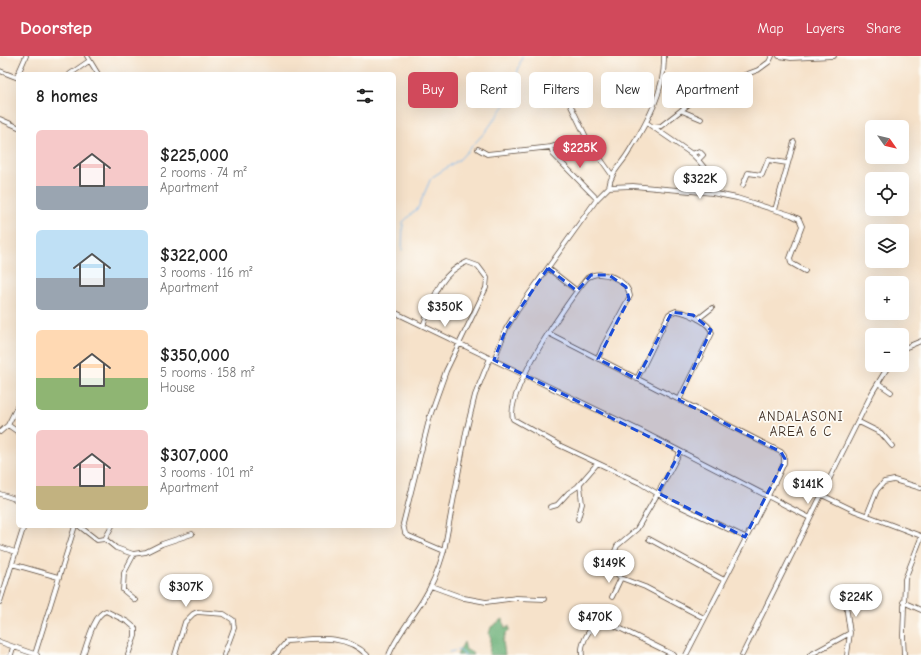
<!DOCTYPE html>
<meta charset="utf-8">
<style>
body{margin:0;font-family:"Comic Neue",sans-serif;background:#f6f6f6;color:#222;height:100vh;display:flex;flex-direction:column;font-size:15px;white-space:nowrap}
*{box-sizing:border-box;margin:0}
p{font-size:13px;color:#767676}
.icon{flex:none;width:22px;height:22px;fill:none;stroke:currentColor;stroke-width:2;stroke-linecap:round;stroke-linejoin:round}
.map{position:relative;flex:1;overflow:hidden}
.side{position:absolute;left:16px;top:16px;width:380px;height:456px;display:flex;flex-direction:column;background:#fff;border-radius:6px;box-shadow:0 4px 16px #0002}
.side>*{flex:none}
.hud{position:absolute;left:408px;top:16px;width:380px;height:36px;display:flex;gap:8px}
.needle{width:26px;rotate:124deg}
.tools{position:absolute;left:865px;top:64px;display:grid;gap:8px}
.tools a{display:grid;place-items:center;width:44px;height:44px;border-radius:6px;background:#fff;box-shadow:0 4px 16px #0002;font-size:20px}
.price{position:absolute;translate:-50% -34px;padding:0 9px;border-radius:14px;background:#fff;color:#222;font-size:13px;line-height:26px;filter:drop-shadow(0 1px 2px #0008)}
.price::after{content:'';position:absolute;left:50%;top:24px;width:12px;height:9px;margin-left:-6px;background:inherit;clip-path:polygon(0 0,100% 0,50% 100%)}
.price.on{background:#d1495b;color:#fff}
ul{padding:0;list-style:none}
li{display:flex;align-items:center;gap:12px;height:100px;padding:0 20px}
li span{display:grid;place-items:center;flex:none;width:112px;height:80px;border-radius:6px;color:#555}
li>.icon{margin-inline-start:auto}
span .icon{width:48px;height:48px;fill:#fffc;stroke-width:1}
li b{font-size:17px}
h2{display:flex;justify-content:space-between;align-items:center;height:48px;padding:0 20px;font-size:17px}
.chip{padding:0 14px;border-radius:6px;background:#fff;box-shadow:0 4px 16px #0002;font-size:14px;line-height:36px}
.chip.on{background:#d1495b;color:#fff}
header{display:flex;align-items:center;gap:24px;box-sizing:border-box;height:56px;padding:0 20px;background:#d1495b;color:#fff}
header strong{font-size:19px}
nav{display:flex;gap:22px;margin-inline-start:auto;font-size:14px}
.map>svg:first-child{display:block}
.forest{fill:#67ae74;stroke:#516c49}
.lines{fill:none;stroke-linecap:round;stroke-linejoin:round}
.stream{stroke:#7bb8ee;stroke-width:1}
.street-casing{stroke:#574638;stroke-width:5.5}
.street{stroke:#fff;stroke-width:4}
.marked{fill:#1d4ed8;fill-opacity:0.2;stroke:#1d4ed8;stroke-width:3;stroke-dasharray:8 5;stroke-linejoin:round}
.labels{text-anchor:middle;dominant-baseline:central;stroke-width:3.5;stroke-linejoin:round;paint-order:stroke}
.quarter-label{font-size:13px;letter-spacing:1px;fill:#3b2a1e;stroke:#fdfcf7}
</style>
<header>
<strong>Doorstep</strong>
<nav><a>Map</a><a>Layers</a><a>Share</a></nav>
</header>
<div class="map">
<svg width="921" height="599" viewBox="0 0 921 599">
<rect width="100%" height="100%" fill="#fdfcf7"/>
<filter id="ink" filterUnits="userSpaceOnUse"><feTurbulence type="fractalNoise" baseFrequency=".025" numOctaves="2"/><feDisplacementMap in="SourceGraphic" scale="8" xChannelSelector="R" yChannelSelector="G"/><feConvolveMatrix kernelMatrix="1 2 1 2 8 2 1 2 1" color-interpolation-filters="sRGB"/></filter>
<filter id="wash" filterUnits="userSpaceOnUse"><feTurbulence type="fractalNoise" baseFrequency=".012" numOctaves="4" result="noise"/><feDisplacementMap in="SourceGraphic" scale="16" xChannelSelector="R" yChannelSelector="G"/><feGaussianBlur stdDeviation="0.9" result="paint"/><feColorMatrix in="noise" values="0 0 0 0 0 0 0 0 0 0 0 0 0 0 0 0 0 1.4 0 .05"/><feComposite in="paint" operator="in"/></filter>
<g filter="url(#wash)">
<rect width="100%" height="100%" fill="#f6e2ca"/>
<path class="forest" d="M503,563L505,573L509,570V575L506,577L503,585L505,599H489L491,582L489,578L491,571Z
M464,586L466,594L471,595L473,599H457Z"/>
<g class="lines">
<path class="stream" d="M402,194L403,166L418,152L431,122L460,103L486,75L505,49L516,22L522,0
M449,596L459,594L466,599"/>
</g>
</g>
<g filter="url(#ink)">
<g class="lines">
<g class="street-casing">
<path id="street" d="M87,0L98,18
M779,0L791,2L834,0
M0,15L18,22
M18,18L26,0
M70,18L89,5
M569,46L588,85L612,119
M682,55L701,63
M0,63L18,71
M647,67L692,98L699,95L703,99L698,104L692,98
M653,71L661,70L693,45L734,23L758,14L769,6L772,0
M551,91L553,98L597,143
M478,93L487,98L515,95L551,91L586,81
M698,104L708,116L701,136
M743,129L748,117L762,119L768,104L787,107
M609,131C611,116 621,109 628,97C647,67 665,35 664,0
M775,154L794,86
M548,212L577,235
M394,256L643,376L810,462
M698,263L712,252
M423,270C433,245 438,218 467,206L478,210L487,222L486,232L446,315L430,360L403,468L405,477L409,480L444,495
M548,277L781,396L784,400V407L778,420L686,599
M902,293L921,285
M598,303L603,290L630,240C628,223 600,212 587,222C568,245 505,335 513,363L561,390L640,427L671,446L745,481
M494,304L506,273L517,255L597,143L609,131L633,130L712,137L737,142L791,159L799,163L802,170L790,202L791,207L805,215
M637,323L669,258L676,255C686,256 710,266 712,277L679,344
M878,327L891,336
M859,366L881,377L892,390
M8,369L18,349
M0,376L8,369L18,376
M680,396L658,437L637,473L617,490L609,510L621,522L645,531L704,562
M0,438L18,444
M822,439L855,455L921,480
M550,451L557,449L568,437L577,431L597,408
M867,459L877,434L884,426L894,424L921,432
M578,463L582,448L580,428
M79,470L97,484L105,483L116,492L133,498L146,496L162,488L192,478
M105,483L112,470
M649,483L724,524
M0,491L15,496
M134,498L124,517L123,534L135,544
M12,508L58,521
M431,530L464,542L486,546L516,542L544,543
M612,541L621,522
M0,546L24,470
M903,546L921,554
M850,577L846,549L855,544
M0,586L37,599
M35,598L75,470
M11,599L13,591
M83,599C87,588 94,558 106,555L128,566L135,572V580L128,599
M175,599L185,566L193,558L197,556L224,558L233,564L234,572L224,599
M275,599L287,585C315,583 345,577 367,599
M389,599C397,579 412,562 423,544C433,528 439,512 444,495L466,376L475,339L490,302
M582,599C580,586 590,574 597,564L601,563L674,599
M742,599L872,337L889,309
M810,599L850,577L847,599
M904,599L903,579L905,523L921,482"/>
</g>
<use href="#street" class="street"/>
</g>
</g>
<path class="marked" d="M548,212L577,235L591,219H609L626,231L629,243L598,303L637,323L672,256L693,259L711,274L679,344L781,396L785,403L745,481L658,437L680,396L494,304L506,273Z"/>
<g class="labels">
<g class="quarter-label">
<text x="801" y="360">ANDALASONI<tspan x="801" dy="15">AREA 6 C</tspan></text>
</g>
</g>
</svg>
<div class="tools">
<a><svg class="needle" viewBox="-14 -14 28 28"><path d="M0-13l5 13h-10z" fill="#e53935"/><path d="M0 13l5-13h-10z" fill="#767676"/></svg></a>
<a><svg class="icon" aria-label="locate" viewBox="0 0 24 24"><circle cx="12" cy="12" r="6"/><path d="M12 2v4M12 18v4M2 12h4M18 12h4"/></svg></a>
<a><svg class="icon" aria-label="layers" viewBox="0 0 24 24"><path d="M12 4l9 5-9 5-9-5zM3 14l9 5 9-5"/></svg></a>
<a>+</a>
<a>−</a>
</div>
<b class="price on" style="left:580px;top:113px">$225K</b>
<b class="price" style="left:700px;top:144px">$322K</b>
<b class="price" style="left:445px;top:272px">$350K</b>
<b class="price" style="left:808px;top:449px">$141K</b>
<b class="price" style="left:609px;top:528px">$149K</b>
<b class="price" style="left:186px;top:552px">$307K</b>
<b class="price" style="left:856px;top:562px">$224K</b>
<b class="price" style="left:595px;top:582px">$470K</b>
<div class="hud">
<a class="chip on">Buy</a>
<a class="chip">Rent</a>
<a class="chip">Filters</a>
<a class="chip">New</a>
<a class="chip">Apartment</a>
</div>
<section class="side">
<h2>8 homes<svg class="icon" aria-label="filters" viewBox="0 0 24 24"><path d="M4 7h16M4 17h16"/><circle cx="9" cy="7" r="2"/><circle cx="15" cy="17" r="2"/></svg></h2>
<ul>
<li><span style="background:linear-gradient(#f6c9c9 70%,#9aa5b1 0)"><svg class="icon" aria-label="home" viewBox="0 0 24 24"><path d="M3 11l9-7 9 7M6 9v11h12V9"/></svg></span><div><b>$225,000</b><p>2 rooms · 74 m²</p><p>Apartment</p></div></li>
<li><span style="background:linear-gradient(#bfe0f5 60%,#9aa5b1 0)"><svg class="icon" aria-label="home" viewBox="0 0 24 24"><path d="M3 11l9-7 9 7M6 9v11h12V9"/></svg></span><div><b>$322,000</b><p>3 rooms · 116 m²</p><p>Apartment</p></div></li>
<li><span style="background:linear-gradient(#ffd9b3 60%,#8fb573 0)"><svg class="icon" aria-label="home" viewBox="0 0 24 24"><path d="M3 11l9-7 9 7M6 9v11h12V9"/></svg></span><div><b>$350,000</b><p>5 rooms · 158 m²</p><p>House</p></div></li>
<li><span style="background:linear-gradient(#f6c9c9 70%,#c2b280 0)"><svg class="icon" aria-label="home" viewBox="0 0 24 24"><path d="M3 11l9-7 9 7M6 9v11h12V9"/></svg></span><div><b>$307,000</b><p>3 rooms · 101 m²</p><p>Apartment</p></div></li>
</ul>
</section>
</div>
